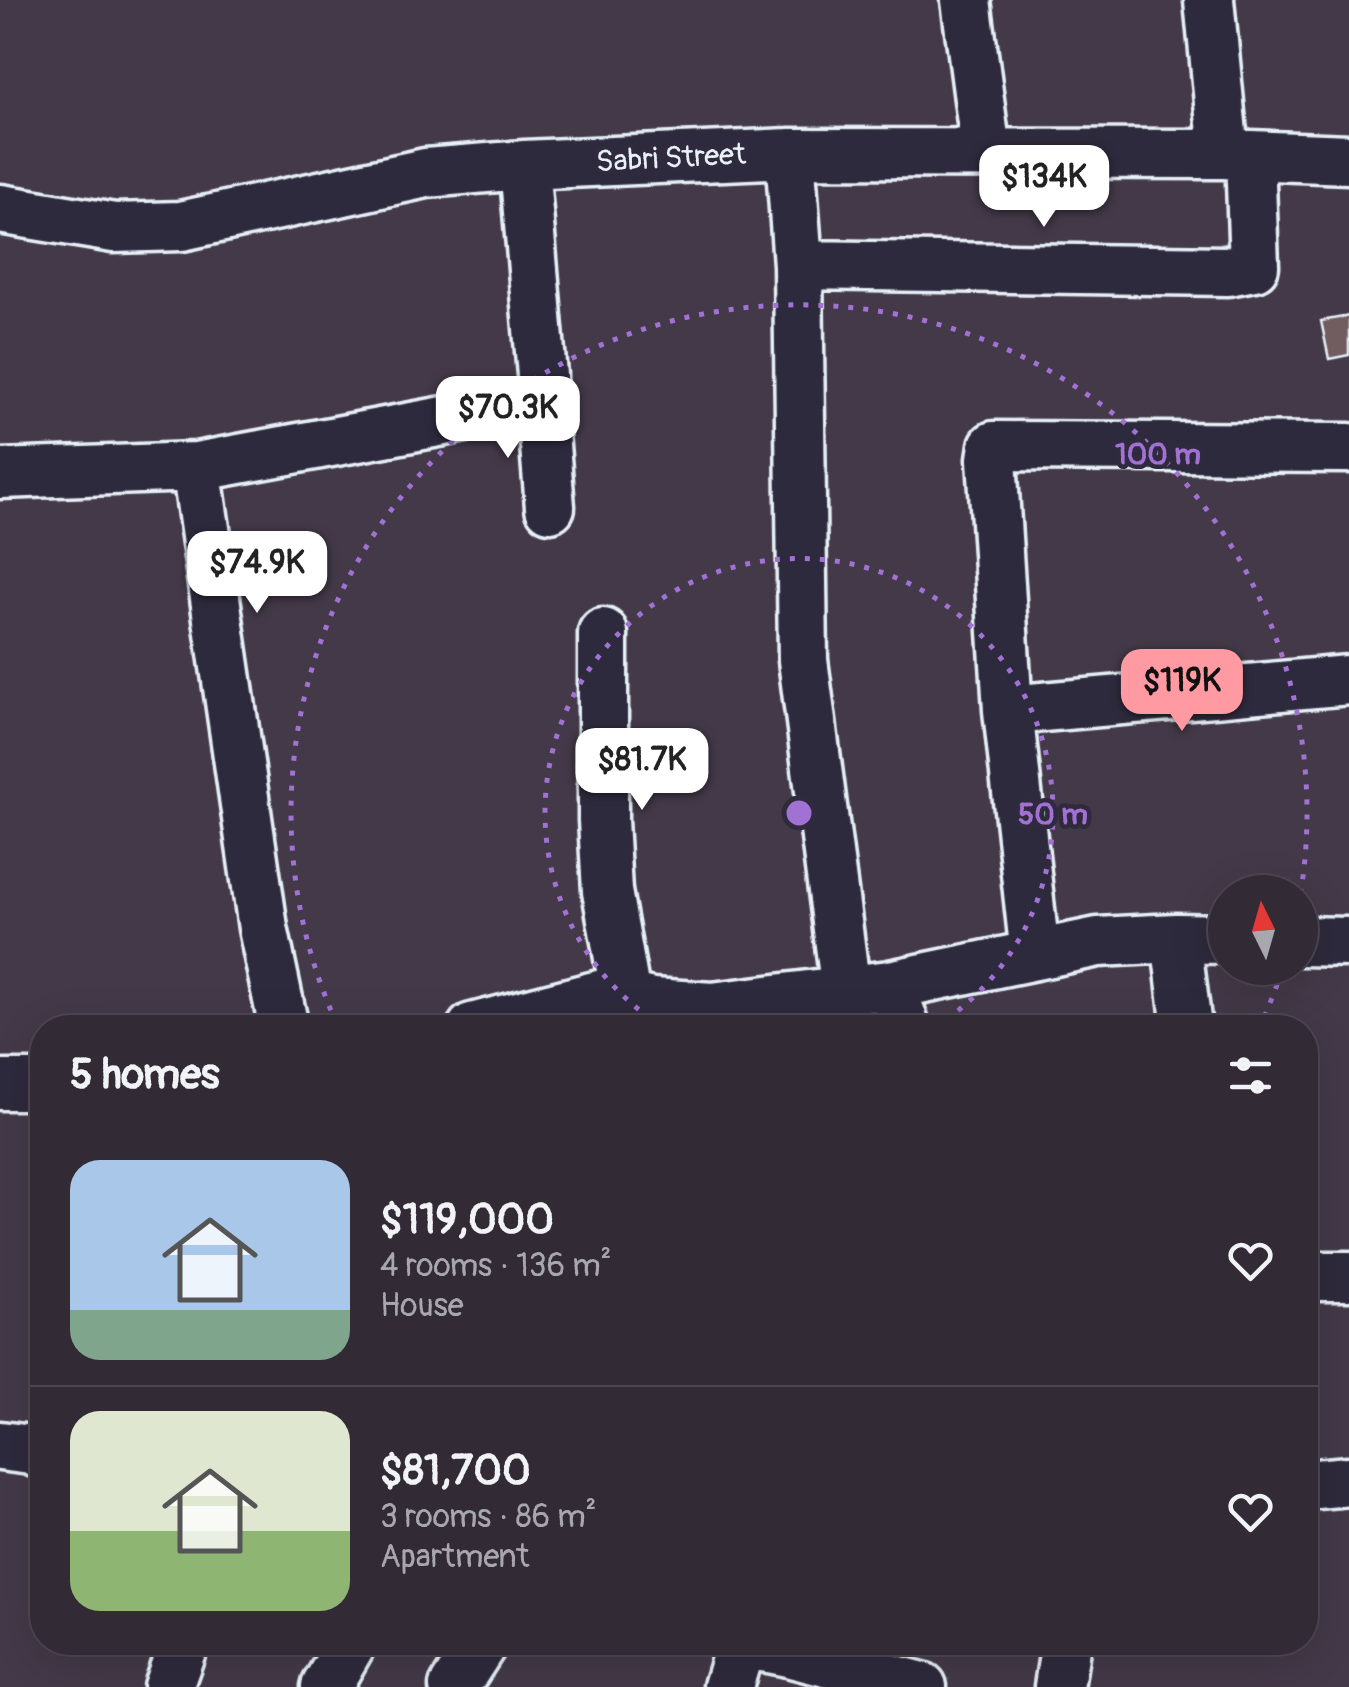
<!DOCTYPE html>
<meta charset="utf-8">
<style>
body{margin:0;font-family:Pangolin,sans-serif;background:#3a333e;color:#f1f3f6;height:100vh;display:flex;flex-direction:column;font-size:38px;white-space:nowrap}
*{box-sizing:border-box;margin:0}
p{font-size:32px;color:#a8a7ad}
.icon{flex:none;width:55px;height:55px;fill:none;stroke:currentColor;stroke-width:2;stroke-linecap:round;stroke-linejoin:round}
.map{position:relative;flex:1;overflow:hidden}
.details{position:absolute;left:30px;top:1015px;width:1288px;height:640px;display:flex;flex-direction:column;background:#322b36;border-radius:40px;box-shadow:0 10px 40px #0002,0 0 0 2px #4d4751}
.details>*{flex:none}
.needle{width:65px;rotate:355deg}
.controls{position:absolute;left:1208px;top:875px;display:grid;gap:20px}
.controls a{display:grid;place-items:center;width:110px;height:110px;border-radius:50%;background:#322b36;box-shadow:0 10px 40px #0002,0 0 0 2px #4d4751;font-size:50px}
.price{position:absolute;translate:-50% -85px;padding:0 22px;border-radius:20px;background:#fff;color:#222;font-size:32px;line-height:65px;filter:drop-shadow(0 2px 5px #0008)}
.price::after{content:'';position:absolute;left:50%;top:60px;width:30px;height:22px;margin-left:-15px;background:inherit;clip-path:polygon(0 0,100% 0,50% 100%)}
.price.active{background:#ff9aa2;color:#111}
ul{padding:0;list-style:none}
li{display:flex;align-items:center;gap:30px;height:250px;padding:0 40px}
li+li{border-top:2px solid #4d4751}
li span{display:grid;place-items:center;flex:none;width:280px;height:200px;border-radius:30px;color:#555}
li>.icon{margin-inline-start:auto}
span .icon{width:120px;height:120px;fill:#fffc;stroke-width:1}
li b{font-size:42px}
h2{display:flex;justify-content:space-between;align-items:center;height:120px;padding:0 40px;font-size:42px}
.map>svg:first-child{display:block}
.building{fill:#715b60;stroke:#e8f1f8;stroke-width:2.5}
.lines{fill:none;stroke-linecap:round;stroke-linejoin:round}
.minor-casing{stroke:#e8f1f8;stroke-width:55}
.minor{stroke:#2f2a3d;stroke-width:48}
.ring{fill:none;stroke:#a171d3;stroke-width:5;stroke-dasharray:5 10}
.labels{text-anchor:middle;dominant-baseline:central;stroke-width:9;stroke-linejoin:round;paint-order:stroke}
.street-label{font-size:30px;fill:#e8f1f8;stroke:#2f2a3d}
.centre{fill:#a171d3;stroke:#2f2a3d;stroke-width:5}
.ring-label{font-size:30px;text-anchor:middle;font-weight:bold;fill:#a171d3;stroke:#2f2a3d;stroke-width:9;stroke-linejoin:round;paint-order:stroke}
</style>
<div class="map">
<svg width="1349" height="1687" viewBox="0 0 1349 1687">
<rect width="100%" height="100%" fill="#433948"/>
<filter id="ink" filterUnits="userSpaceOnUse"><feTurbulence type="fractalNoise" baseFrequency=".01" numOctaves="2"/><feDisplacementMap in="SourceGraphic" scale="20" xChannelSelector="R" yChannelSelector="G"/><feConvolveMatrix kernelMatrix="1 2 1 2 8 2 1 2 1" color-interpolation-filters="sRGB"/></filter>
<g filter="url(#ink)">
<path class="building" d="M1349,316V355L1329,359L1321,321Z"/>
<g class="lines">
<g class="minor-casing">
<path id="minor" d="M966,0L986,153
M1209,0L1224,154
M790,153L798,265L803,660L846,991
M0,209L114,228L181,226L426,173L524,165L790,153L1224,154L1349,159
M798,265L1228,271L1254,266L1250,155
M542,408L550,507
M196,467L498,411L542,408V375L524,165
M0,474L196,467L263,928L284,1028
M603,633V820L607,891L626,997
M1008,710L1349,680
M1176,938L1187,1028
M1300,941L1349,942
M1035,955L1008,710L992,459L994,446L1349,448
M890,985L906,1028
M472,1028L607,993L652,1003L712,1007L890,985L1098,942L1176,938L1225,939
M0,1085H42
M1305,1276H1349
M0,1446L31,1450L42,1455
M1305,1485L1349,1481
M738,1642L788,1652L922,1687
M168,1687L184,1642
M326,1687L352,1642
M454,1687L483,1642
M728,1687L741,1643
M1059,1687L1066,1642"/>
</g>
<use href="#minor" class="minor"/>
</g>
</g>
<g class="ring">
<path d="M663 1027A254 254 0 1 1 935 1027"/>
<path d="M1282 970A508 508 0 0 1 1261 1024M337 1024A508 508 0 1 1 1300 897"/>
</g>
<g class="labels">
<g class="street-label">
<text transform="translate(671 158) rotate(-3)">Sabri Street</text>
</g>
</g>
<circle cx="799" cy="813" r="15" class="centre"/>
<g class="ring-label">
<text x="1158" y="464">100 m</text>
<text x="1053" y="824">50 m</text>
</g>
</svg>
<div class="controls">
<a><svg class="needle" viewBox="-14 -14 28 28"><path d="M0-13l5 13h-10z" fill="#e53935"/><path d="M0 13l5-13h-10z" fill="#a8a7ad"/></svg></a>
</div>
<b class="price" style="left:1044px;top:230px">$134K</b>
<b class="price" style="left:508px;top:461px">$70.3K</b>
<b class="price" style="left:257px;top:616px">$74.9K</b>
<b class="price active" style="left:1182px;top:734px">$119K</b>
<b class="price" style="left:642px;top:813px">$81.7K</b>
<section class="details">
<h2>5 homes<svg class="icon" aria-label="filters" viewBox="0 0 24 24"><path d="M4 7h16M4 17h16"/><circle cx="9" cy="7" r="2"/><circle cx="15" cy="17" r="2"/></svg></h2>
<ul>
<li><span style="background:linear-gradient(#a9c7e8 75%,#7fa58c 0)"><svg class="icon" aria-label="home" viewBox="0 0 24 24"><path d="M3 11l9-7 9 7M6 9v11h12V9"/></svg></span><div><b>$119,000</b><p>4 rooms · 136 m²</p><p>House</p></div><svg class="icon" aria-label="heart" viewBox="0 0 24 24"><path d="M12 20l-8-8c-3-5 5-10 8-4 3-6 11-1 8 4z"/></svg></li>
<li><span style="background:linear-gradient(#dfe7d0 60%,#8fb573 0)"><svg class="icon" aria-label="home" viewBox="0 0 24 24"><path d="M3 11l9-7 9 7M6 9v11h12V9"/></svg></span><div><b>$81,700</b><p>3 rooms · 86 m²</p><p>Apartment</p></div><svg class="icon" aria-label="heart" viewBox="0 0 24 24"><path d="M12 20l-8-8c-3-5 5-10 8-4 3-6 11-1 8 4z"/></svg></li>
</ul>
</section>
</div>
